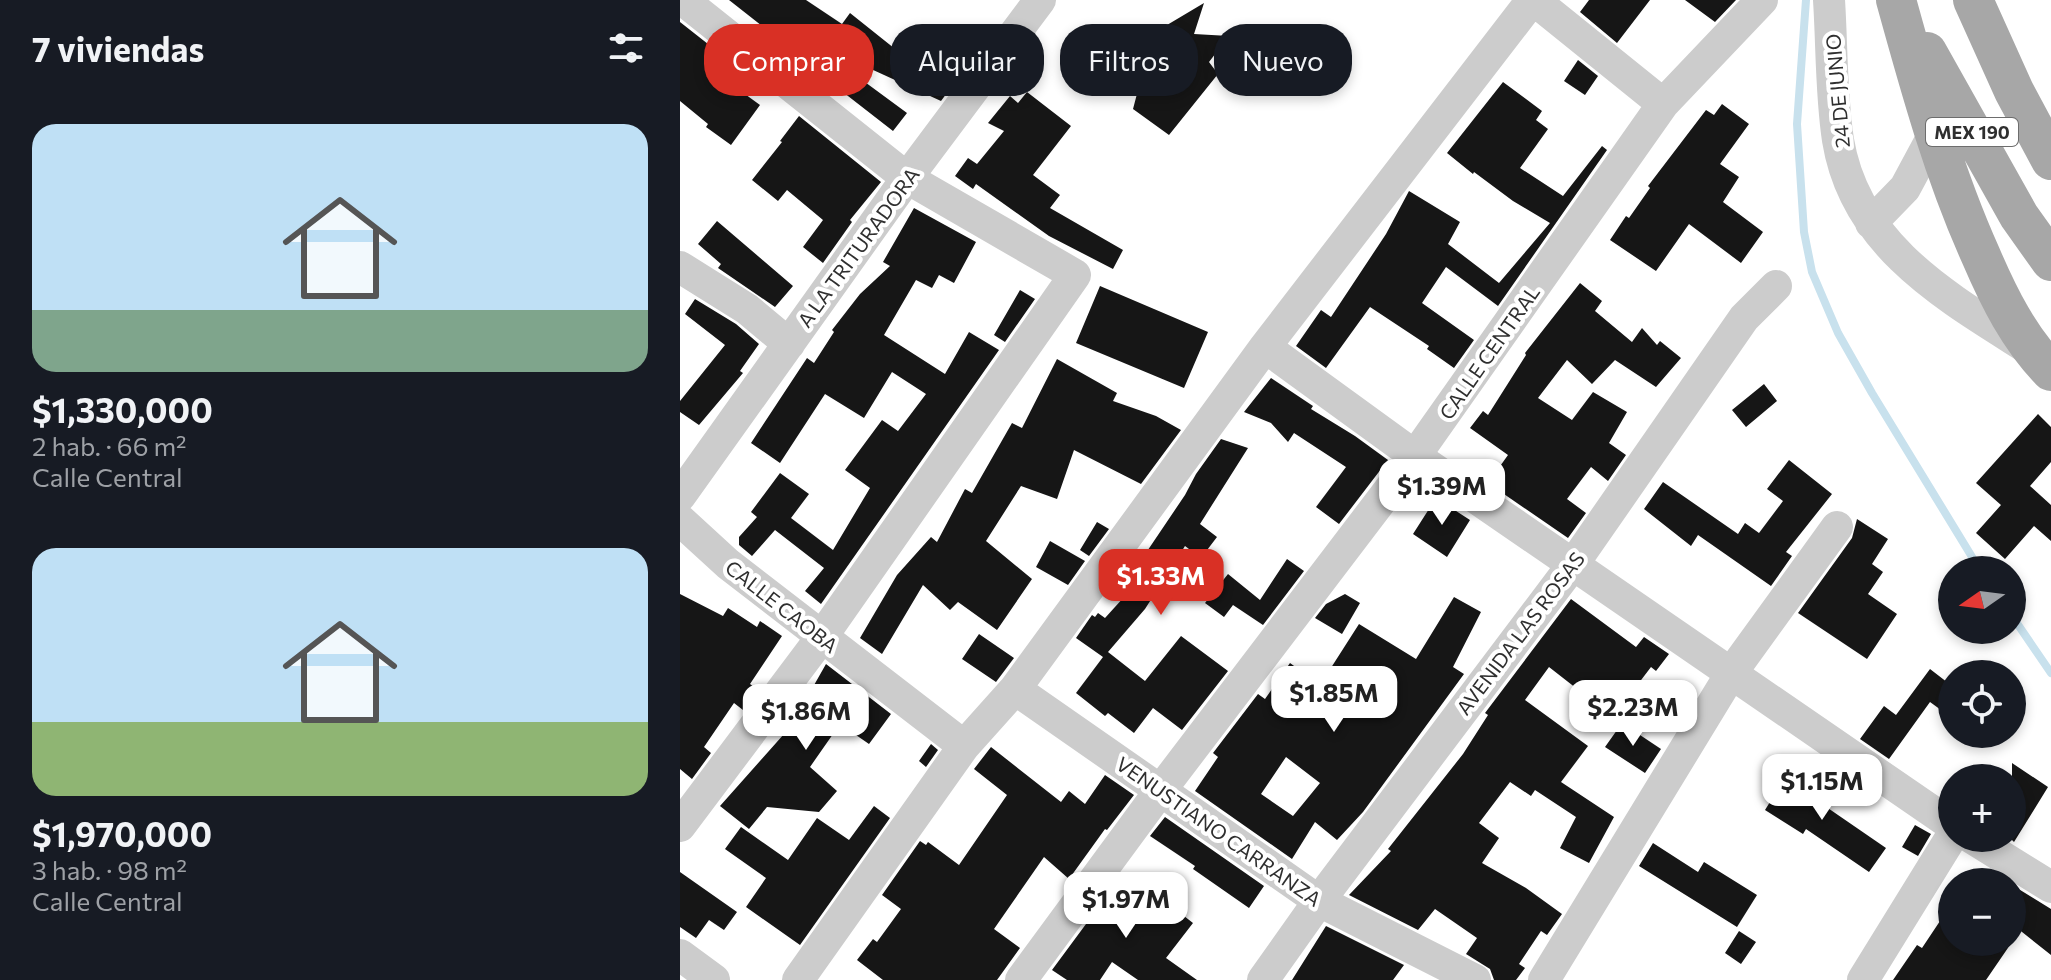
<!DOCTYPE html>
<html lang="es">
<meta charset="utf-8">
<style>
body{margin:0;font-family:Commissioner,sans-serif;background:#242831;color:#f1f3f6;height:100vh;display:flex;flex-direction:column;font-size:30px;white-space:nowrap}
*{box-sizing:border-box;margin:0}
p{font-size:26px;color:#9ea1a6}
.icon{flex:none;width:44px;height:44px;fill:none;stroke:currentColor;stroke-width:2;stroke-linecap:round;stroke-linejoin:round}
.map{position:relative;flex:1;overflow:hidden}
.side{display:flex;flex-direction:column;background:#171b24;width:680px}
.side>*{flex:none}
.banner{position:absolute;left:24px;top:24px;width:760px;height:72px;display:flex;gap:16px}
.needle{width:52px;rotate:256deg}
.buttons{position:absolute;left:1258px;top:556px;display:grid;gap:16px}
.buttons a{display:grid;place-items:center;width:88px;height:88px;border-radius:50%;background:#171b24;box-shadow:0 4px 12px #0003;font-size:40px}
.price{position:absolute;translate:-50% -68px;padding:0 18px;border-radius:16px;background:#fff;color:#222;font-size:26px;line-height:52px;filter:drop-shadow(0 2px 4px #0008)}
.price::after{content:'';position:absolute;left:50%;top:48px;width:24px;height:18px;margin-left:-12px;background:inherit;clip-path:polygon(0 0,100% 0,50% 100%)}
.price.selected{background:#d93025;color:#fff}
ul{padding:0;list-style:none}
li{display:grid;align-content:center;gap:16px;height:424px;padding:0 32px}
li span{display:grid;place-items:center;height:248px;border-radius:24px;color:#555}
li>.icon{margin-inline-start:auto}
span .icon{width:144px;height:144px;fill:#fffc;stroke-width:1}
li b{font-size:34px}
h2{display:flex;justify-content:space-between;align-items:center;height:96px;padding:0 32px;font-size:34px}
.chip{padding:0 28px;border-radius:32px;background:#171b24;box-shadow:0 4px 12px #0003;font-size:28px;line-height:72px}
.chip.selected{background:#d93025;color:#fff}
main{display:flex;flex:1;min-height:0}
.map>svg:first-child{display:block}
.lines{fill:none;stroke-linecap:round;stroke-linejoin:round}
.stream{stroke:#c8e1ed;stroke-width:8}
.building{fill:#161616;fill-rule:evenodd}
.minor{stroke:#ccc;stroke-width:32}
.major{stroke:#a7a7a7;stroke-width:40}
.labels{text-anchor:middle;dominant-baseline:central;stroke-width:8;stroke-linejoin:round;paint-order:stroke}
.shield{fill:#fff;stroke:#6d6d6d;stroke-width:2}
.shield-label{font-size:18px;font-weight:bold;fill:#2f2f2f}
.street-label{font-size:20px;fill:#2f2f2f;stroke:#fff}
</style>
<main>
<section class="side">
<h2>7 viviendas<svg class="icon" aria-label="filters" viewBox="0 0 24 24"><path d="M4 7h16M4 17h16"/><circle cx="9" cy="7" r="2"/><circle cx="15" cy="17" r="2"/></svg></h2>
<ul>
<li><span style="background:linear-gradient(#bfe0f5 75%,#7fa58c 0)"><svg class="icon" aria-label="home" viewBox="0 0 24 24"><path d="M3 11l9-7 9 7M6 9v11h12V9"/></svg></span><div><b>$1,330,000</b><p>2 hab. · 66 m²</p><p>Calle Central</p></div></li>
<li><span style="background:linear-gradient(#bfe0f5 70%,#8fb573 0)"><svg class="icon" aria-label="home" viewBox="0 0 24 24"><path d="M3 11l9-7 9 7M6 9v11h12V9"/></svg></span><div><b>$1,970,000</b><p>3 hab. · 98 m²</p><p>Calle Central</p></div></li>
</ul>
</section>
<div class="map">
<svg width="1371" height="980" viewBox="0 0 1371 980">
<rect width="100%" height="100%" fill="#fff"/>
<g class="lines">
<path class="stream" d="M1126,0L1117,124L1124,232L1132,272L1158,333L1192,393L1300,570
M1332,616L1371,673"/>
</g>
<path class="building" d="M49,0H126L162,24L170,13L254,80L264,64L281,74L261,101L180,64L174,74L227,113L213,131L132,68L136,62L102,37L100,40Z
M909,0H970L937,43L900,12Z
M1005,0H1056L1035,22Z
M524,3L514,34L549,36L529,62L538,74L489,135L453,109L458,90L449,81L482,28Z
M0,22L47,59L36,73L80,105L51,145L26,127L28,124L0,101Z
M898,60L918,76L905,95L884,81Z
M823,82L862,111L856,120L868,129L840,168L883,196L922,146L927,150L818,306L766,267L742,303L794,340L774,368L747,349L749,346L690,307L646,368L616,346L641,310L651,317L706,234L729,191L780,222L768,244L819,283L870,223L833,201L794,172L793,174L767,153Z
M347,92L391,126L353,175L380,195L370,208L443,250L433,269L369,236L296,184L293,189L275,176L288,158L297,164L324,131L308,123L330,96L338,103Z
M1042,104L1069,124L1040,164L1059,177L1043,202L1083,232L1061,263L1009,224L976,271L930,240L946,216L949,218L970,188L968,186L1026,110L1034,115Z
M119,116L201,182L170,220L172,222L143,263L123,247L143,220L107,190L98,201L72,180L102,142L100,141Z
M234,208L296,242L274,283L259,275L252,288L236,280L204,335L265,374L289,332L319,350L141,604L125,591L144,568L95,530L72,556L59,545V537L77,517L71,512L100,473L129,494L111,518L153,550L190,488L165,470L202,420L218,431L246,394L212,372L184,418L145,394L100,463L71,443L127,358L134,363L154,332L152,330L180,294L210,266L203,262Z
M37,221L113,286L95,307L38,268L41,264L18,244Z
M900,283L922,301L915,311L952,342L962,328L977,345L980,341L1001,358L976,387L935,360L912,384L887,360L858,398L892,420L913,392L947,412L929,443L946,455L928,481L911,467L887,499L906,513L888,538L808,483L828,455L790,428L803,411L808,415L846,355L845,353Z
M420,286L528,332L504,388L396,343Z
M340,290L355,299L325,342L314,335Z
M15,299L56,324L79,344L60,371L63,373L19,425L0,412V401L45,345L5,314Z
M377,359L437,393L433,401L476,416L501,430L461,484L394,450L377,499L341,486L306,541L352,579L317,630L278,602L270,610L243,585L202,654L180,638L217,575L251,537L257,542L285,489L292,493L332,423L342,428Z
M591,378L633,406L631,409L675,436L708,460L659,524L636,507L666,467L614,433L608,442L591,423L564,412Z
M1084,384L1097,401L1066,427L1052,410Z
M1358,414L1371,427V462L1350,486L1371,505V541L1354,526L1325,559L1296,533L1321,505L1296,483Z
M541,439L568,448L520,524L537,537L521,558L505,546L465,609L428,652L465,681L501,636L548,671L502,730L473,708L454,733L428,713L425,716L396,693L423,657L396,638L412,615L415,617L418,613L425,618L454,586L447,581L505,495L516,474Z
M1109,460L1152,494L1106,552L1112,556L1091,586L1018,535L1011,546L964,509L983,482L1058,534L1065,523L1079,533L1103,501L1087,489Z
M756,498L790,520L767,557L733,534Z
M1177,519L1208,539L1192,564L1203,572L1188,594L1217,614L1187,659L1118,613L1172,538Z
M417,522L429,529L409,556L400,550Z
M370,541L405,561L388,585L356,567Z
M607,559L624,571L583,625L553,605L544,617L525,603L548,574L580,600Z
M0,594L43,616L48,608L77,627L80,621L102,636L70,684L78,690L63,710L54,703L24,747L31,753L12,779L0,769Z
M665,594L680,603L662,634L635,618L646,604Z
M774,597L801,612L773,667L784,674L683,812L657,840L635,822L612,859L515,791L538,757L533,753L578,694L585,699L610,663L640,685L679,624L736,659ZM606,757L640,783L613,816L581,794Z
M891,599L956,647L964,637L989,654L976,671L971,667L933,717L869,667L845,700L908,746L881,782L934,817L909,863L880,848L896,817L855,790L851,796L830,782L799,823L819,838L802,863L846,888L882,914L867,935L861,931L839,964L845,968L836,980H814L810,969L786,954L797,938L755,909L738,930L669,895L711,851L708,849L783,754L808,715L805,713Z
M299,634L334,658L316,682L282,659Z
M146,664L211,714L189,744L160,724L130,767L157,791L139,812L87,807L69,829L40,806L136,698L129,694Z
M1250,669L1272,686V718L1250,702L1209,759L1180,739L1204,706L1216,715Z
M942,723L981,749L965,773L925,747Z
M251,744L258,750L246,767L239,761Z
M311,747L381,802L389,791L405,804L425,775L454,795L427,830L425,829L389,879L364,857L314,929L340,948L317,980H203L177,960L193,939L197,942L221,909L202,895L240,841L246,845L248,842L279,865L327,795L294,769Z
M1332,763L1368,787L1334,842L1332,840Z
M1108,773L1146,797L1142,804L1206,848L1189,872L1126,829L1123,834L1085,810Z
M194,806L210,818L120,945L66,907L86,878L45,849L61,827L108,860L137,818L169,840Z
M485,817L584,886L569,908L513,869L515,866L470,836Z
M1235,825L1251,834L1238,856L1222,847Z
M973,843L1018,872L1024,862L1077,895L1057,927L959,866Z
M0,872L57,912L44,930L29,920L16,938L0,927Z
M440,878L491,915L495,909L513,923L486,958L517,980H458L432,962L420,980H387L372,970Z
M1332,885L1371,909V955L1332,924Z
M1272,903V942H1332L1306,980H1213L1237,945L1242,948Z
M646,926L724,965L713,980H612Z
M1059,931L1076,942L1061,964L1045,953Z"/>
<g class="lines">
<path class="minor" d="M854,0L983,104
M1149,0C1152,46 1151,95 1158,140C1175,246 1267,297 1349,349
M1191,223L1225,188L1254,134
M0,267L67,309L109,344
M585,347L735,456L1272,825
M0,496L227,178L360,0
M0,520L48,564L284,746
M335,689L639,901L795,980
M0,826L141,638L395,275L227,178L3,0
M1292,838L1371,887
M0,955L34,980
M118,980L284,746L335,689L585,347L852,0
M341,980L480,791L735,456L983,104L1082,0
M583,980L639,901L894,563L1064,318L1096,286
M864,980L1052,672L1157,527
M1183,980L1272,836"/>
<path class="major" d="M1216,0C1240,87 1264,174 1301,256C1319,298 1339,338 1371,371
M1293,0L1334,91L1371,160
M1247,52L1339,216L1371,261"/>
</g>
<g class="labels">
<rect class="shield" x="1246" y="118" width="92" height="28" rx="6"/>
<g class="shield-label">
<text x="1292" y="132">MEX 190</text>
</g>
<g class="street-label">
<text transform="translate(1157 91) rotate(-95)">24 DE JUNIO</text>
<text transform="translate(178 247) rotate(-54)">A LA TRITURADORA</text>
<text transform="translate(809 352) rotate(-55)">CALLE CENTRAL</text>
<text transform="translate(102 606) rotate(38)">CALLE CAOBA</text>
<text transform="translate(840 633) rotate(-53)">AVENIDA LAS ROSAS</text>
<text transform="translate(539 831) rotate(35)">VENUSTIANO CARRANZA</text>
</g>
</g>
</svg>
<div class="buttons">
<a><svg class="needle" viewBox="-14 -14 28 28"><path d="M0-13l5 13h-10z" fill="#e53935"/><path d="M0 13l5-13h-10z" fill="#9ea1a6"/></svg></a>
<a><svg class="icon" aria-label="locate" viewBox="0 0 24 24"><circle cx="12" cy="12" r="6"/><path d="M12 2v4M12 18v4M2 12h4M18 12h4"/></svg></a>
<a>+</a>
<a>−</a>
</div>
<b class="price" style="left:762px;top:527px">$1.39M</b>
<b class="price selected" style="left:481px;top:617px">$1.33M</b>
<b class="price" style="left:654px;top:734px">$1.85M</b>
<b class="price" style="left:953px;top:748px">$2.23M</b>
<b class="price" style="left:126px;top:752px">$1.86M</b>
<b class="price" style="left:1142px;top:822px">$1.15M</b>
<b class="price" style="left:446px;top:940px">$1.97M</b>
<div class="banner">
<a class="chip selected">Comprar</a>
<a class="chip">Alquilar</a>
<a class="chip">Filtros</a>
<a class="chip">Nuevo</a>
</div>
</div>
</main>
